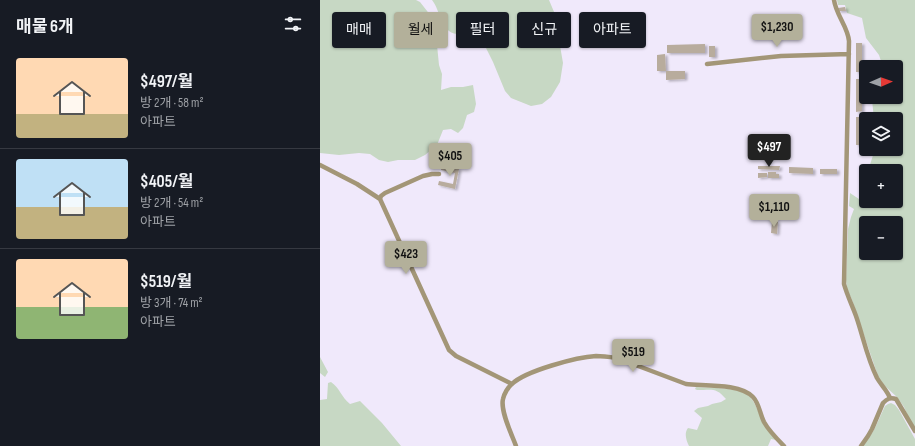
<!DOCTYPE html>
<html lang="ko">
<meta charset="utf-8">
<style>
body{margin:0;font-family:"Sofia Sans Condensed","Noto Sans KR",sans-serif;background:#20242c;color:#f1f3f6;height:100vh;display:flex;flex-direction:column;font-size:15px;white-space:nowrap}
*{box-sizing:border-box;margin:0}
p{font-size:13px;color:#9ea1a6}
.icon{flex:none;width:22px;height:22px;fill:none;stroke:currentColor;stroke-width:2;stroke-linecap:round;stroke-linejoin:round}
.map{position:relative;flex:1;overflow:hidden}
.side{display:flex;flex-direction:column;background:#171b24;width:320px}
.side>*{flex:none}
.guide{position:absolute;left:12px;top:12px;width:380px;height:36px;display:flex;gap:8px}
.needle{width:26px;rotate:88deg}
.tools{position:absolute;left:539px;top:60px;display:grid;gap:8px}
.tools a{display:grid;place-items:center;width:44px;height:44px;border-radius:4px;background:#171b24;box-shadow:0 1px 3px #0004;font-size:20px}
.price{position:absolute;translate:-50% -34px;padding:0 9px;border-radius:4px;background:#b3b09a;color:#111;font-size:13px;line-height:26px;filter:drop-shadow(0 1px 2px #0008)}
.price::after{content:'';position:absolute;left:50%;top:24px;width:12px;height:9px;margin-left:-6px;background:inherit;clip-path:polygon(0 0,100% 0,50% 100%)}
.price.on{background:#222;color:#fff}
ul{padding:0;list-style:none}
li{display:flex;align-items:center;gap:12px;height:100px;padding:0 16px}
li+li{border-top:1px solid #363941}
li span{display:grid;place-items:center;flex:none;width:112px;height:80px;border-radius:4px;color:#555}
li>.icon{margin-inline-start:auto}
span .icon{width:48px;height:48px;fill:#fffc;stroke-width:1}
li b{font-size:17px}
h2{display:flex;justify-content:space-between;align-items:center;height:48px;padding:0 16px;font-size:17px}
.chip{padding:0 14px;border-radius:4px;background:#171b24;box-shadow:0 1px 3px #0004;font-size:14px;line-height:36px}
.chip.on{background:#b3b09a;color:#111}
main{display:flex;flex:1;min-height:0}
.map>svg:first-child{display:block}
.green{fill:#c7d8c4;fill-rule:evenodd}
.building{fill:#b8ac9d;filter:url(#shadow)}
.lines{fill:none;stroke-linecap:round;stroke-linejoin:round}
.minor{stroke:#a39677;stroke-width:4.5}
</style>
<main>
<section class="side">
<h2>매물 6개<svg class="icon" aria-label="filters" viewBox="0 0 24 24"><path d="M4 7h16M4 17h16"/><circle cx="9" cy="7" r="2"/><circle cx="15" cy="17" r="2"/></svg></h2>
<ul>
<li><span style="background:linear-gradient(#ffd9b3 70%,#c2b280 0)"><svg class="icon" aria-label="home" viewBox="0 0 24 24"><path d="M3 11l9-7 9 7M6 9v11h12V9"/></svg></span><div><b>$497/월</b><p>방 2개 · 58 m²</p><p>아파트</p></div></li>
<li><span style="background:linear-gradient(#bfe0f5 60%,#c2b280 0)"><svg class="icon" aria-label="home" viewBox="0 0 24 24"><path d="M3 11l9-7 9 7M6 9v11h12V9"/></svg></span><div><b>$405/월</b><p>방 2개 · 54 m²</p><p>아파트</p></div></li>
<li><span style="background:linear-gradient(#ffd9b3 60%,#8fb573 0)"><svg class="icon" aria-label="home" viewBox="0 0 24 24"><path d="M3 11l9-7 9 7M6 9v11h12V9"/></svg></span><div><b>$519/월</b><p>방 3개 · 74 m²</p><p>아파트</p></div></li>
</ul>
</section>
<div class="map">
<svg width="595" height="446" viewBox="0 0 595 446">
<defs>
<filter id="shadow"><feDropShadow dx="2.5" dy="1.5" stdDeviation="1" flood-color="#0004"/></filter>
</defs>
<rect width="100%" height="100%" fill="#f0e9fb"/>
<path class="green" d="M0,0H96L100,2L111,16L117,45L119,65L122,74L121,90L131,87H143L153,85L156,104L154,112L147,115L143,128L138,133L131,129L123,130L117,145L105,155L95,160H78L68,162L59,160L50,154L39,153L19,155L0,153Z
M112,0H229L237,19L238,34L243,63L240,82L231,97L222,104L211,106L191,98L185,91L173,62L162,40L156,32C153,32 150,32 147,33C144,33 140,35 137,34C120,32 121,11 112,0Z
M517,0H595V427L590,421L584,407L577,397L567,388L559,379L532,300L527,289L526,280L528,229L531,217L534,209L529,206L530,193L539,199L546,178V201H576V171H548L555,149H576V119H554L552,100L562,97H576V67H563L559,55L546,38L542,18L527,13L525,5H518ZM546,223H576V253H546Z
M0,357L8,372L5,377L0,373Z
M11,382C20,388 21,397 30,404L40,401L62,423L81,446H0V400L7,399L8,383Z
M376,387C389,388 422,387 430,397C436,403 439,415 443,422C446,429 452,435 456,440L451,439L448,446H369C366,440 364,433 368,428L377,430L382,418L374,411L378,408L388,406L392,404L401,402L406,399C396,387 392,390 377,390L375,389Z
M571,403L575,405L579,410L595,439V446H543L554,430L565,406L568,404Z"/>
<path class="building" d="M525,7L526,11H518V8Z
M536,43H542V72H536Z
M385,44V53H347V45Z
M389,46H395V57H389Z
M345,54L346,71H337V55Z
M346,71H365V79L346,80Z
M536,79H542V111L536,112Z
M536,117H541L542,145H536Z
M122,165L139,169L135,189L118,185L119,181L133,184L135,173L121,170Z
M438,166H460L459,170L438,169Z
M469,167L493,168V174L469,173Z
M500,169H517V174H500Z
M448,172H456V174H459V178H448Z
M438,173H447V177L438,178Z
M452,221L458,222L457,234L451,233Z"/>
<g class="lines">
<path class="minor" d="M514,0C516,15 528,27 529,41L524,284C527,295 532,305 536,316C543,336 547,358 557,378C561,385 567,390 570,398
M387,64L461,56L529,54
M0,165L37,184L60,199
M119,174H112L103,176L65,193L61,196L60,199L129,350L136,356L192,384
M196,446C192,435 180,411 183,399C184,394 188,387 192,384C205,371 257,357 276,356C283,356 290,357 297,358L366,384C383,386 420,383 433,397C439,403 440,414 444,422C449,431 457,439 464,446
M541,446L548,436L552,429L563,403C567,399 570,397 576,399L595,431"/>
</g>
</svg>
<div class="tools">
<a><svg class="needle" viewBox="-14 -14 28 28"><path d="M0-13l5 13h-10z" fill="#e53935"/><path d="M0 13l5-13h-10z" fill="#9ea1a6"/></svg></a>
<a><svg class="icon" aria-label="layers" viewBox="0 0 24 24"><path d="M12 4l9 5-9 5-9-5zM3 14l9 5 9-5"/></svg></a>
<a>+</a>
<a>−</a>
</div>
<b class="price" style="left:457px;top:48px">$1,230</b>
<b class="price on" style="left:449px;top:168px">$497</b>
<b class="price" style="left:130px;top:177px">$405</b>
<b class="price" style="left:454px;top:228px">$1,110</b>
<b class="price" style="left:86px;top:275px">$423</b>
<b class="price" style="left:313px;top:373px">$519</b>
<div class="guide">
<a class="chip">매매</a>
<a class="chip on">월세</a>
<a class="chip">필터</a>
<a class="chip">신규</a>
<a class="chip">아파트</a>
</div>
</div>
</main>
